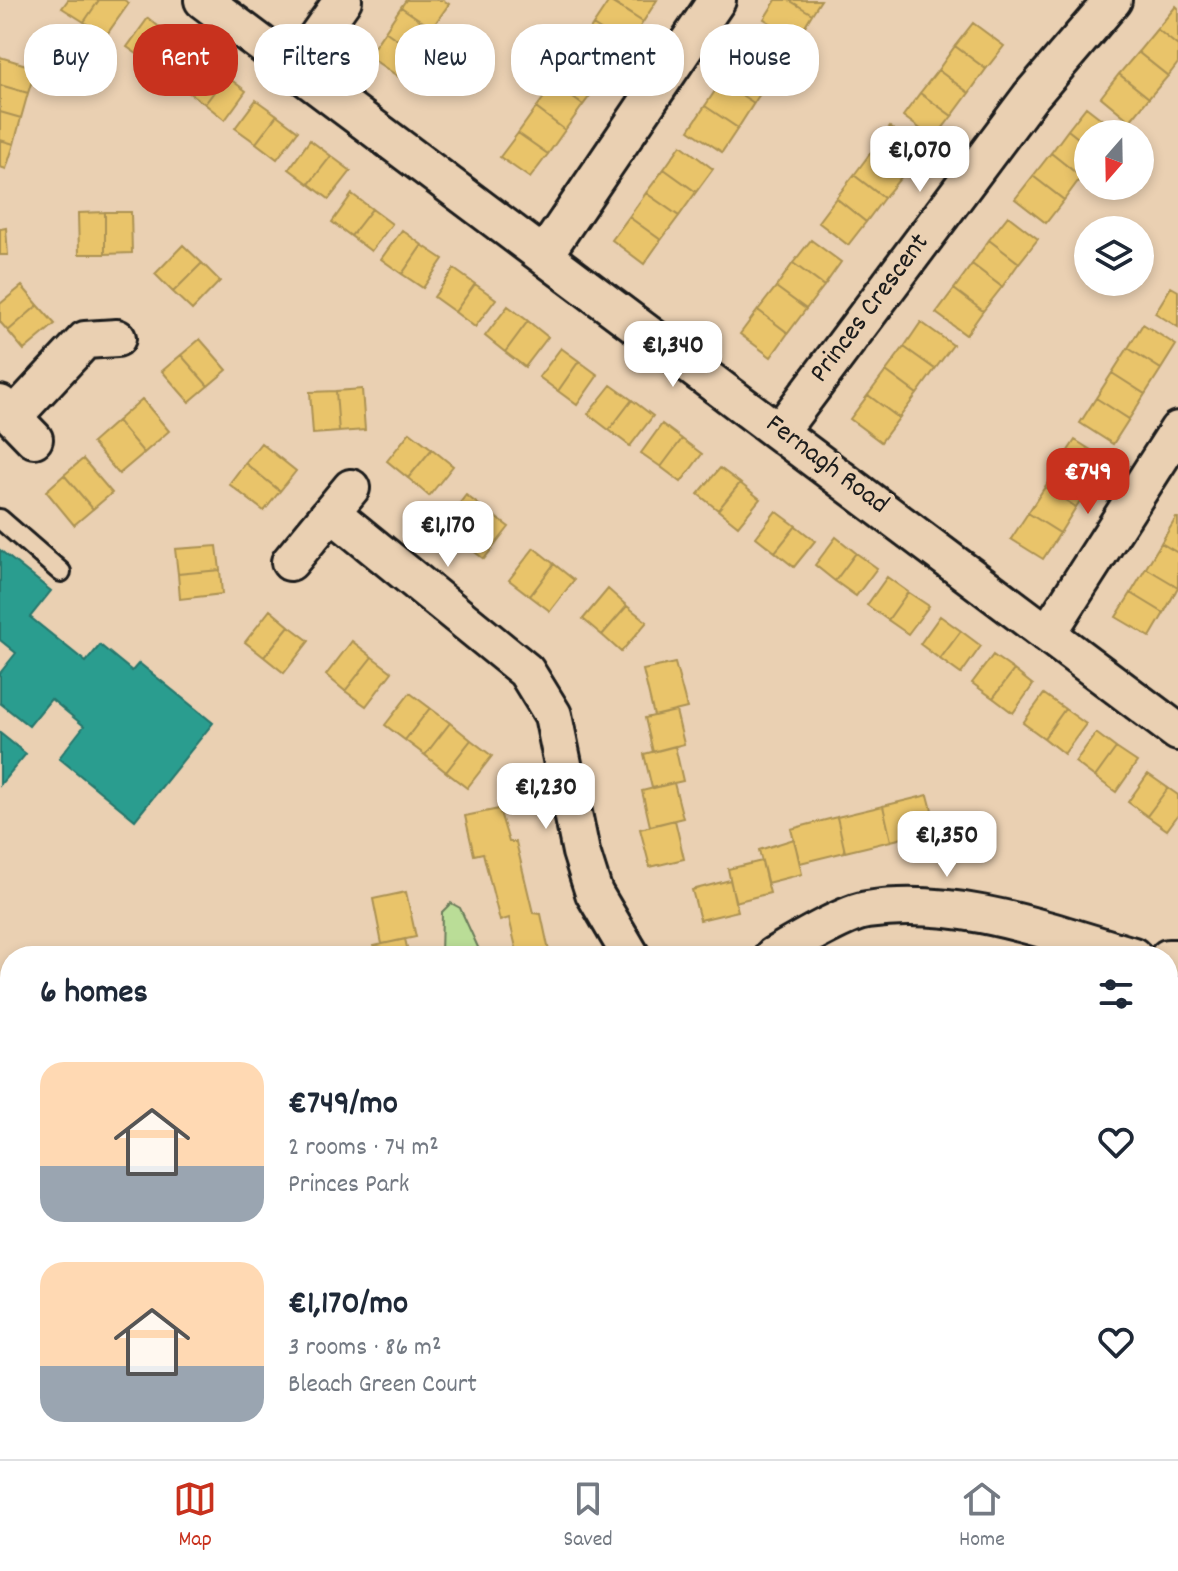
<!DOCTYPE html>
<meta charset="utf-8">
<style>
body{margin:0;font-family:Dekko,sans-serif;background:#f6f6f7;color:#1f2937;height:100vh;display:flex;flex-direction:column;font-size:30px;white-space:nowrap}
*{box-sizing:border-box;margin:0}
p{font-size:26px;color:#747a83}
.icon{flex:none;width:44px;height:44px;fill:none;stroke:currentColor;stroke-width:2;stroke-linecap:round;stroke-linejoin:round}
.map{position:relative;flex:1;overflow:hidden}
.sheet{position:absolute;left:0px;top:946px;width:1178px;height:514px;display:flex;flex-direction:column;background:#fff;border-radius:32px 32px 0 0;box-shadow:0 4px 12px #0003}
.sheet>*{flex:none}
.guide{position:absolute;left:24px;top:24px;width:1130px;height:72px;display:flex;gap:16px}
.needle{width:52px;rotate:200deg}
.buttons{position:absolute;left:1074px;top:120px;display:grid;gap:16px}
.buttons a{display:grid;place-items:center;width:80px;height:80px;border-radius:50%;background:#fff;box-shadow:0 4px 12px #0003;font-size:40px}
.price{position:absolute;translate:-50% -68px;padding:0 18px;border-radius:16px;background:#fff;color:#222;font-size:26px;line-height:52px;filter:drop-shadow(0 2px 4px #0008)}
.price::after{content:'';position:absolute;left:50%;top:48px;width:24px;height:18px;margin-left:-12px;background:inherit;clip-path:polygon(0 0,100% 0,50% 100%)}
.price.current{background:#c8321e;color:#fff}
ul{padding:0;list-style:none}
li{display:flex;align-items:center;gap:24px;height:200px;padding:0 40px}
li span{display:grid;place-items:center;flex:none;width:224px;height:160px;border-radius:24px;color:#555}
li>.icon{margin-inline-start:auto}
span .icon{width:96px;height:96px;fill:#fffc;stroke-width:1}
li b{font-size:34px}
h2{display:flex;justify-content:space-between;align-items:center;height:96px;padding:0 40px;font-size:34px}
.pill{padding:0 28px;border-radius:32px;background:#fff;box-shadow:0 4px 12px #0003;font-size:28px;line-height:72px}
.pill.current{background:#c8321e;color:#fff}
.tab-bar{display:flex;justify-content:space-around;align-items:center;height:112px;border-top:2px solid #e0e1e3;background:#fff;font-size:22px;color:#747a83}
.tab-bar a{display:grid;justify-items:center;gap:4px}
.tab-bar .current{color:#c8321e}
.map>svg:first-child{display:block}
.green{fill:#badd97;stroke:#6b7c5a;stroke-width:2}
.homes{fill:#e9c46a;stroke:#ac9253;stroke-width:2}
.schools{fill:#2a9d8f;stroke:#26766c;stroke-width:2}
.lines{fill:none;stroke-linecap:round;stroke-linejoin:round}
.lane-casing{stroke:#1c1c1c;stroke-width:24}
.street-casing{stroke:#1c1c1c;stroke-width:42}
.lane{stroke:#ead0b2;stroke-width:18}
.street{stroke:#ead0b2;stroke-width:36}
.labels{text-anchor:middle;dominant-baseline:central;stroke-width:8;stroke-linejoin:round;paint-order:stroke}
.street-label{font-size:28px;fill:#1c1c1c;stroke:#ead0b2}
</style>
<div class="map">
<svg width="1178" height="1459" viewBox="0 0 1178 1459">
<rect width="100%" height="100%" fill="#ead0b2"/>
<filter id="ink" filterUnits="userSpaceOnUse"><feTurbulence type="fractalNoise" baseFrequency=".0125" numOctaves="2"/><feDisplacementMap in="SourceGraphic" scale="16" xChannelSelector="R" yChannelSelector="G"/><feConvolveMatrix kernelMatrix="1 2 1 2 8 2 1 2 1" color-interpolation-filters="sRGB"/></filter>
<g filter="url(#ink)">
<path class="green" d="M451,903L460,908L482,956H441L442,912Z"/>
<path class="homes" d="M68,0H99L84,22L62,8Z
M99,0H124L129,3L105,37L84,22Z
M406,0H443L449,4L432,28L401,7Z
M609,0H657L643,22Z
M776,0H789L812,14L797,39L764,19Z
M789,0H821L812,14Z
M609,1L643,22L627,47L593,25Z
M1176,6L1178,8V46L1157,29Z
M401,7L432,28L415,52L385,31Z
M148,18L168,34L147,61L127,47Z
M973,23L1004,46L986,69L955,46Z
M593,25L627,47L611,72L577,50Z
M1157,29L1178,46V63L1168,76L1138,52Z
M385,31L415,52L399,77L368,56Z
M753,33L786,54L770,79L737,57Z
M168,34L188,49L167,77L147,61Z
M955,46L986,69L969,93L938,70Z
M1138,52L1168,76L1149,98L1119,74Z
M0,57L36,68L28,93L0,85Z
M737,57L770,79L754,103L721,82Z
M571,60L601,81L583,105L554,84Z
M207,61L226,76L205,104L185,90Z
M938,70L969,93L952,116L920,93Z
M1119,74L1149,98L1130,121L1101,97Z
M226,76L246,91L225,120L205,104Z
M721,82L754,103L738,128L705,106Z
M554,84L583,105L565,130L536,108Z
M0,85L28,93L21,118L0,112Z
M920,93L952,116L934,139L903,116Z
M256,100L277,115L256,143L235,128Z
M705,106L738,128L722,152L689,130Z
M1086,107L1117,131L1115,134H1088V146L1068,130Z
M536,108L565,130L548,154L518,133Z
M0,112L21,118L14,144L0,140Z
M277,115L298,131L277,159L256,143Z
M890,127L921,151L903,175L872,151Z
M1068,130L1088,146V169L1081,177L1051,153Z
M518,133L548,154L530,178L500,157Z
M0,140L14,144L6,169L0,167Z
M310,140L331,156L309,184L289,169Z
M681,145L713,169L696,192L664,169Z
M872,151L903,175L884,198L854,175Z
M1051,153L1081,177L1064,200L1033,176Z
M331,156L351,171L329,199L309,184Z
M664,169L696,192L679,216L646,193Z
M854,175L884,198L866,222L836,198Z
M1033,176L1064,200L1046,223L1015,199Z
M646,193L679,216L661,240L629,217Z
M352,194L372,209L351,236L332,222Z
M836,198L866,222L848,245L818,222Z
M372,209L392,224L371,251L351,236Z
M105,212H131L132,253L105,254Z
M105,212V254H79L78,213Z
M1008,216L1038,239L1019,263L989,240Z
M629,217L661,240L644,264L612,240Z
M6,228L8,255H0V229Z
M402,230L422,245L402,274L381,259Z
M811,240L841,262L824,286L793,263Z
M989,240L1019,263L1002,287L972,264Z
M183,245L202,263L173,292L155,274Z
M422,245L443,259L423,288L402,274Z
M202,263L220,281L192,310L173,292Z
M793,263L824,286L806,309L776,287Z
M972,264L1002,287L983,311L954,289Z
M454,269L475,284L455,312L434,297Z
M475,284L496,299L475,327L455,312Z
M22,286L38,305L8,331L0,322V304Z
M776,287L806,309L788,333L758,310Z
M1171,287L1178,291V327L1155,313Z
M954,289L983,311L966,335L936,313Z
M38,305L55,324L24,350L8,331Z
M508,306L528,321L505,352L485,336Z
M758,310L788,333L771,357L740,334Z
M528,321L548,337L525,367L505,352Z
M921,322L953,345L935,369L904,347Z
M1143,324L1176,345L1161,369L1128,348Z
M200,339L227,370L208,386L181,355Z
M904,347L935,369L917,394L886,371Z
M561,348L579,361L558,391L539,377Z
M1128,348L1161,369L1145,394L1112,373Z
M181,355L208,386L189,402L162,371Z
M579,361L598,375L577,405L558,391Z
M886,371L917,394L899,418L868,395Z
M1112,373L1145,394L1129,419L1096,398Z
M611,385L632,400L609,430L588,414Z
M362,389L365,430L339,432L336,391Z
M336,391L339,432L313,434L310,392Z
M868,395L899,418L881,442L850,419Z
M1096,398L1129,419L1113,444L1080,423Z
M142,399L169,431L144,453L117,421Z
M632,400L653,416L630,446L609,430Z
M117,421L144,453L119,474L92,443Z
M662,424L682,439L661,467L641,453Z
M410,432L432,449L408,478L387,461Z
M682,439L702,454L681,482L661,467Z
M1075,440L1107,460L1090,486L1058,466Z
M261,443L296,471L280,491L245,463Z
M432,449L453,466L429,496L408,478Z
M83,459L112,493L93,509L64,475Z
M245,463L280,491L264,511L229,484Z
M1058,466L1090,486L1076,507L1045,487Z
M720,468L740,483L718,510L698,494Z
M64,475L93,509L74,525L46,491Z
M740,483L760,499L738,526L718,510Z
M1045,487L1076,507L1060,533L1028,513Z
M466,495L487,511L463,543L442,527Z
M487,511L509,527L484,559L463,543Z
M776,511L796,526L775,552L756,537Z
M1028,513L1060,533L1043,559L1011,539Z
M1176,518H1178V553L1161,543Z
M796,526L815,541L794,567L775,552Z
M836,537L856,553L835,581L815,565Z
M1161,543L1178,553V587L1146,568Z
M217,546L220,570L178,574L175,549Z
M534,548L554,564L530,596L509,580Z
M856,553L877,568L856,596L835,581Z
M554,564L574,580L550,611L530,596Z
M1146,568L1178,587L1164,613L1131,593Z
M220,570L222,594L180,599L178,574Z
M887,577L908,592L888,620L867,605Z
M608,589L627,606L602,635L583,619Z
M908,592L929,606L908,634L888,620Z
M1131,593L1164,613L1150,637L1116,617Z
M627,606L647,622L621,652L602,635Z
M270,610L289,626L264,657L245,642Z
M940,616L961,631L940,659L920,644Z
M289,626L309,641L284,673L264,657Z
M961,631L981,646L961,674L940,659Z
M352,641L372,657L345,691L326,675Z
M993,655L1014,670L993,698L972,683Z
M372,657L392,672L366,706L345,691Z
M675,663L687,708L654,716L643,670Z
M1014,670L1033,685L1013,713L993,698Z
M410,693L430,708L405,740L385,725Z
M1044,694L1065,709L1044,738L1023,723Z
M430,708L450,723L425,755L405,740Z
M1065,709L1086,724L1064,754L1044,738Z
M676,711L684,744L653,752L645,718Z
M450,723L471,740L446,772L425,755Z
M1096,733L1116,748L1095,777L1075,762Z
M471,740L492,756L467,788L446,772Z
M675,746L683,781L652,788L644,754Z
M1116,748L1137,762L1116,792L1095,777Z
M1148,774L1168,788L1147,816L1128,802Z
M674,783L683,818L650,826L642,791Z
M1168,788L1178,795V815L1167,830L1147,816Z
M928,795L937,829L891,841L883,806Z
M883,806L891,841L845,852L837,817Z
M499,809L509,842H516L533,913L541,914L550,956H518L509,918L500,921L483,853L474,855L465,816Z
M837,817L845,852L800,863L791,829Z
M675,820L684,859L650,867L640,829Z
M794,839L802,874L767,883L759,850Z
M762,861L770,893L735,902L728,869Z
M730,880L738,911L700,920L692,890Z
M406,892L416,937L382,944L373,899Z
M405,939L409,956H376L374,946Z
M10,1095V1134L0,1136V1097Z
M9,1239L10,1271L0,1274V1241Z
M10,1271V1311L4,1313L0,1297V1274Z
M1168,1364L1178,1365V1407H1168Z"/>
<path class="schools" d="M0,550L51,591L30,617L86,662L100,645L132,671L139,663L213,723L135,820L59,758L84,726L51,699L29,726L0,703V673L16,653L0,640Z
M0,733L26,754L0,785Z"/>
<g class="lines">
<g class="lane-casing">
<path id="lane" d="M0,519L61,572
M1168,1106L1178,1112"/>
</g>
<g class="street-casing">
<path id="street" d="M203,0L1178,732
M295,68L343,0
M544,255L717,0
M0,404L34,439
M13,417L85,340L117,338
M780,431L1030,97L1113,0
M332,513L526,671L553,715L581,852L594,893L631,956
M290,562L351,488
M1048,633L1178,430
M773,956C794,944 845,913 867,910C958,896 1048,931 1133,956
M1168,958H1178
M0,1370L10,1375
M196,1450L223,1459
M727,1450L1174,1459
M472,1459L495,1450"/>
</g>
<use href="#lane" class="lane"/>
<use href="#street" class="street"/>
</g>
</g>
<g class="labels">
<g class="street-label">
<text transform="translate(871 309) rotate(-53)">Princes Crescent</text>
<text transform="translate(826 466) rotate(37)">Fernagh Road</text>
</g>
</g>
</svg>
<div class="buttons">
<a><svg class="needle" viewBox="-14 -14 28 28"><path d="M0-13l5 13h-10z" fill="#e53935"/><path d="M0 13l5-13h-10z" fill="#747a83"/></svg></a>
<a><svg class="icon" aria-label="layers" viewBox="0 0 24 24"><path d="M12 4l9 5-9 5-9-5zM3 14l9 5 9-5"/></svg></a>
</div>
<b class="price" style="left:920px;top:194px">€1,070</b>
<b class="price" style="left:673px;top:389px">€1,340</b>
<b class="price current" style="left:1088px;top:516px">€749</b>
<b class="price" style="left:448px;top:569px">€1,170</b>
<b class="price" style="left:546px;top:831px">€1,230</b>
<b class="price" style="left:947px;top:879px">€1,350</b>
<div class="guide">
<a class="pill">Buy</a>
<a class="pill current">Rent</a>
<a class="pill">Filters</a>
<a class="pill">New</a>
<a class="pill">Apartment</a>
<a class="pill">House</a>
</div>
<section class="sheet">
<h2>6 homes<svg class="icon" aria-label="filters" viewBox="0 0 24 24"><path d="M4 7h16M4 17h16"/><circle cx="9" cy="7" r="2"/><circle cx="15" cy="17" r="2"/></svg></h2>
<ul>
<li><span style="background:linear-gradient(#ffd9b3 65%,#9aa5b1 0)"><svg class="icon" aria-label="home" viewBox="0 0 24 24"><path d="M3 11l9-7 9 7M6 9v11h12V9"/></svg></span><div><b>€749/mo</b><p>2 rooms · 74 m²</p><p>Princes Park</p></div><svg class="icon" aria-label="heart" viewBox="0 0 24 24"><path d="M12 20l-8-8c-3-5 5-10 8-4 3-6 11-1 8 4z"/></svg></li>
<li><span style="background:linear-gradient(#ffd9b3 65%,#9aa5b1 0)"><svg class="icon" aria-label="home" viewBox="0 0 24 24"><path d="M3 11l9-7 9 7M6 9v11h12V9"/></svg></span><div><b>€1,170/mo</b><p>3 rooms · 86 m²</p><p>Bleach Green Court</p></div><svg class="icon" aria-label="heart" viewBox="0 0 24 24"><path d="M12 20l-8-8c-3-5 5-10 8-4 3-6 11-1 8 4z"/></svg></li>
</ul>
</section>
</div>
<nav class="tab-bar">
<a class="current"><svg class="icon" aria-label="map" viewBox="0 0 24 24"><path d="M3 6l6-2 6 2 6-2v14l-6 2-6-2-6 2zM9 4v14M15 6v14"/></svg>Map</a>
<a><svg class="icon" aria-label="saved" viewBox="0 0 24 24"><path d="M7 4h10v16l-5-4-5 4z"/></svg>Saved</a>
<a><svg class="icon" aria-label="home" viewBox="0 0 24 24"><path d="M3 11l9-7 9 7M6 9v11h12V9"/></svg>Home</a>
</nav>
